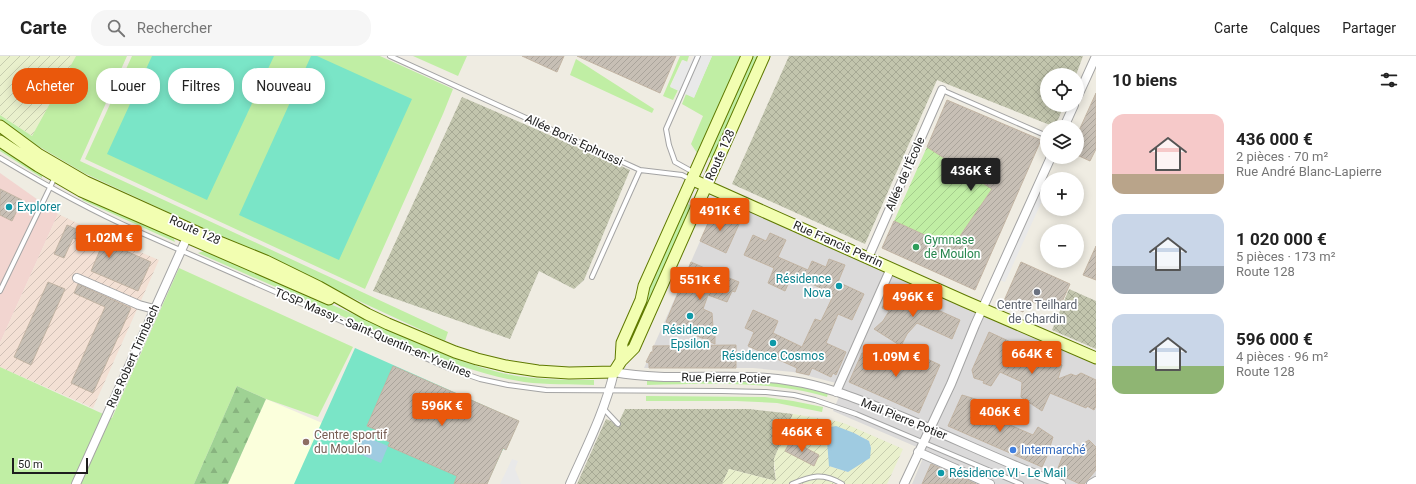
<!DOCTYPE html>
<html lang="fr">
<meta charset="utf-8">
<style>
body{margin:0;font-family:Roboto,sans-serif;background:#f6f6f6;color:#222;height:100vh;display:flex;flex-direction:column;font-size:15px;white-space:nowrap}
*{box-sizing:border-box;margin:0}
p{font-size:13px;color:#767676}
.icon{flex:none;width:22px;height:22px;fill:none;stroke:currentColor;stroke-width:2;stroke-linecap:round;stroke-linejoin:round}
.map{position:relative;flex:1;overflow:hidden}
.details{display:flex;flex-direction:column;background:#fff;width:320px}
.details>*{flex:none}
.banner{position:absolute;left:12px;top:12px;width:380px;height:36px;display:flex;gap:8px}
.controls{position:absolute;left:1040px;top:12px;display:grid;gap:8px}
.controls a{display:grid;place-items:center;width:44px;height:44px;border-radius:50%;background:#fff;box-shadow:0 2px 10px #0003;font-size:20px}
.scale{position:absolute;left:12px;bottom:10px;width:76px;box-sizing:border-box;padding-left:4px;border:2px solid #1d1d1d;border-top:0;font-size:11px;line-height:14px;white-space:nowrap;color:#1d1d1d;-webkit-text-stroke:3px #fff;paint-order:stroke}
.price{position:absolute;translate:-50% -34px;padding:0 9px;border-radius:4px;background:#ea580c;color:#fff;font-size:13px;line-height:26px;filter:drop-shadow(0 1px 2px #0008)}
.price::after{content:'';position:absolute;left:50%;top:24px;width:12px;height:9px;margin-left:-6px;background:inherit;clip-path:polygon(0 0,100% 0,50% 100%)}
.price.active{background:#222;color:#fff}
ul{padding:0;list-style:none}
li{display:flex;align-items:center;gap:12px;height:100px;padding:0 16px}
li span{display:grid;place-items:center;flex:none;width:112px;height:80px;border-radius:12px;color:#555}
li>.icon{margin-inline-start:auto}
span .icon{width:48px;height:48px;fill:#fffc;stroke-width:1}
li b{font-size:17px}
h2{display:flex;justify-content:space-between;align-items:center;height:48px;padding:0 16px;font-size:17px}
.chip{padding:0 14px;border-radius:16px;background:#fff;box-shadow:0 2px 10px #0003;font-size:14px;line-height:36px}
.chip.active{background:#ea580c;color:#fff}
header{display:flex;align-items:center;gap:24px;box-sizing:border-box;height:56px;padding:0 20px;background:#fff;border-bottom:1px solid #e0e0e0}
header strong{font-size:19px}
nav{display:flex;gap:22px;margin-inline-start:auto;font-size:14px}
.search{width:280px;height:36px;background:#f6f6f6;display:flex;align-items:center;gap:10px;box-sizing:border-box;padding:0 14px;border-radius:16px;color:#767676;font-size:15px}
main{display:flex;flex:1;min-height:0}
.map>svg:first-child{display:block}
.residential{fill:#dbdada}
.commercial{fill:#f2d5d0}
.education{fill:#fbffdc}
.military{fill:url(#military-furrows)}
.construction{fill:url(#construction-cross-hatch)}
.farmland{fill:url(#farmland-furrows);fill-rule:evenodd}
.grass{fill:#c0eea4}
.forest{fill:url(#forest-firs)}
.garden{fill:url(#garden-furrows)}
.pitch{fill:#7ae5c7}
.parking{fill:#e9e9e9}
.water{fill:#9fcbe1}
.building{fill:url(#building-hatch);stroke:#c2b4a3}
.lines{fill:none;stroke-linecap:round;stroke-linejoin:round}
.lane-casing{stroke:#a4a4a4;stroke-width:6}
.street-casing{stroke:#a4a4a4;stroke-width:10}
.secondary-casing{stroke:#5f7900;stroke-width:13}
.lane{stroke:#fff;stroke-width:4}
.street{stroke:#fff;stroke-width:8}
.secondary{stroke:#f2feb1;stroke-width:11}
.culture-dot{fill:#0f9aa8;stroke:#fff;stroke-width:1.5}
.leisure-dot{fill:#2e9e5b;stroke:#fff;stroke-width:1.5}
.worship-dot{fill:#6b7280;stroke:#fff;stroke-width:1.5}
.education-dot{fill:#8d6e63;stroke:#fff;stroke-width:1.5}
.shop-dot{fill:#3f7fe0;stroke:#fff;stroke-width:1.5}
.labels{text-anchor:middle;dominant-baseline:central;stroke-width:3.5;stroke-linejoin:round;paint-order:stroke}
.street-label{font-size:12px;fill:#1d1d1d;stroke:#fff}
.culture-label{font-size:12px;fill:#0d838f;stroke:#fff;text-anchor:start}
.leisure-label{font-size:12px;fill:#27864d;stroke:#fff;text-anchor:start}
.worship-label{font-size:12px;fill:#5b616d;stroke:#fff}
.education-label{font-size:12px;fill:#785e54;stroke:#fff;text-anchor:start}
.shop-label{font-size:12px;fill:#366cbe;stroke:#fff;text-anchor:start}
</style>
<header>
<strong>Carte</strong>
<div class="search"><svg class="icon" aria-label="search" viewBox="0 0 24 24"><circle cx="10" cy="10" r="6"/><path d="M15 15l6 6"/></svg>Rechercher</div>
<nav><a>Carte</a><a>Calques</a><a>Partager</a></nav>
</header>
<main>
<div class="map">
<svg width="1096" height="428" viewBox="0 0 1096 428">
<defs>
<pattern id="military-furrows" width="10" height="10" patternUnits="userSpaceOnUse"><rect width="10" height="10" fill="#f3e0d4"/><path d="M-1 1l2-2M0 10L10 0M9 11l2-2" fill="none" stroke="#d0c0b6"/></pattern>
<pattern id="construction-cross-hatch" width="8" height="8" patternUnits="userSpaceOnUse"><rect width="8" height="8" fill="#c2c5ad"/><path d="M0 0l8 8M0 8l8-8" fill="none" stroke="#a6a994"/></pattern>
<pattern id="farmland-furrows" width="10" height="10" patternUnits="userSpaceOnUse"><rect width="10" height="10" fill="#e9f0cc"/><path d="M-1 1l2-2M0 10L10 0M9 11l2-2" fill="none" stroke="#c7cdaf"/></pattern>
<pattern id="forest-firs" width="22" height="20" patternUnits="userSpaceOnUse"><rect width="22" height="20" fill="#9fd294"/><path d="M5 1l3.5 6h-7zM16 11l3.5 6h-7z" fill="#88b47f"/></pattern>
<pattern id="garden-furrows" width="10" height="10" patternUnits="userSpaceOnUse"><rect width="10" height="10" fill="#c0eea4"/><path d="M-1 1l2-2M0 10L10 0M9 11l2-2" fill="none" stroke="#a5cc8d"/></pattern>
<pattern id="building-hatch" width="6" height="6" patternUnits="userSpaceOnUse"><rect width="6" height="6" fill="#c7bfb5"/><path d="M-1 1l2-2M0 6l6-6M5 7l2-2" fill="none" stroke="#aaa49b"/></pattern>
</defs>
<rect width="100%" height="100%" fill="#efece2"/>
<path class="residential" d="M720,140L1096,309V428H912L926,395L833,355L844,329L793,316L753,312H644Z"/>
<path class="commercial" d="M0,117L58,158L0,287Z"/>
<path class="education" d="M266,343L465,428H228Z"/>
<path class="military" d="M58,158L126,190L159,204L93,352L0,311V287Z"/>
<path class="construction" d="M789,0H1083L1076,19H1047V49H1064L1055,71L937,24L865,188L732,128Z
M462,41L630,114L584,224L574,233L539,215L510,283L373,235Z
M1069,233L1096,245V293L1052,274Z
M625,353H749L793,358L774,403V412L776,425L729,413L722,428H577L606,363L618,368Z"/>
<path class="farmland" d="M0,0H76L32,80L0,59Z
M793,358L836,365L846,368L903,393L887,428H722L729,413L776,425L774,403ZM854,377L869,385L871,392L848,416L829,410Z"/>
<path class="grass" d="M76,0H127L80,105L448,276L445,285L84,117L28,84L0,63V59L32,80Z
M132,0H380L453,33L443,58L365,233L85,103Z
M413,0H467L458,20Z
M680,0H689L687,6L682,4L670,30L678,34L673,44L663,40Z
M712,0H744L699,100L691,88L703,60L682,48L686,38L694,41Z
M751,0L760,1L714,103L706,100Z
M576,3L654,53L652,57L570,19Z
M0,89L42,118V122L0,95Z
M84,140L172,178L175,186L82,144Z
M685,147L693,150L631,286L630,283L647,233Z
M204,195L212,197C266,220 320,244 374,267C415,285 453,305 498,316C529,324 562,324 594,324V329C571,328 547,329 524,326C485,320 451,307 415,292L198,197Z
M179,212L353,291L318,361L266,343L237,330L194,428H0V311L112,362Z
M647,324L764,325L794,329L828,337L827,341C769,324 706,328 647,329Z
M646,340L765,341L793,345L823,351L822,356L777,347L736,345H646Z"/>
<path class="forest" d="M237,330L266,343L228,428H194Z"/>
<path class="garden" d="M927,91L992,133L962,177L969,193L952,188L951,191L894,165Z"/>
<path class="pitch" d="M152,0H274L207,144L107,98Z
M311,0H317L412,43L339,204L239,159Z
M355,292L519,365L506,394L503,393L487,428H294Z"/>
<path class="parking" d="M694,0H712L694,42L670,31L683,4L690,7Z
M1038,129L1047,134L1005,226L996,223Z
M512,403L518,405L515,413L521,428H500Z"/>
<path class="water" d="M836,370L854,377L869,385L871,392L870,402L848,416L829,410L827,385L831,371Z
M364,380L388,390L381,407L357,397Z"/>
<path class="building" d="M522,0H564L557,16Z
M577,0H676L660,37Z
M1096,37V93L1090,105L1077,99V79Z
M947,44L1041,84L975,234L882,192L894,165L951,191L952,188L954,189L992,133L927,91Z
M0,133L22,144L12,165L0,159Z
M714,154L740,166L726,197L700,185Z
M67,169L151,206L138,235L91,215L100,194L73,182L64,202L54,198Z
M770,177L786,184L778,201L808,214L812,205L826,211L829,203L845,209L838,226L864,238L852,264L838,258L826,287L846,296L836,319L833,317L831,321L812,312L809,319L796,316L797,312L748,290L754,276L745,272L753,254L778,265L773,277L802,291L815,263L821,265L834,238L792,219L785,235L768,227L774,212L744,199L753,179L766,185Z
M1096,190V224L1083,219Z
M691,206L716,217L718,214L725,217L724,220L739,226L735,236L732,235L727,246L708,239L703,253L712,257L713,271H715V288L666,266Z
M1021,206L1070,228L1061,248L1053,245L1049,253L1028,244L1023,256L1003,247Z
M48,226L65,233L31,309L14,301Z
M78,228L131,252L93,337L71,327L105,251L74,237Z
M891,233L960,264L952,283L917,267L907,278L901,290L874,273L883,265L889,255L882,252Z
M989,276L1015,288L1012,296L1025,300L1034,301L1036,297L1062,309L1058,323L1071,318L1076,320L1081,317L1096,324V350L1094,354L1087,350L1086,352L1050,337L1042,355L1021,341L1022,326L1000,316L991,330L983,327L984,325L974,322L972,314Z
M736,289V312H649V307L646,306L651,296H653V290Z
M862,297L923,301L940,309L919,357L849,326Z
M393,310L519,365L506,394L503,392L487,428H454L457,420L388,390L390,386L385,384L387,378L367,370Z
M962,339L982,345L978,355L1033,379L1038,371L1053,381L1047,400L1042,411L948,370Z
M791,384L819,399L814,410L785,395Z
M1089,384L1096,391V414L1084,428H1080L1056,417L1064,397L1074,402L1077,391Z
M931,408L976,428H922Z"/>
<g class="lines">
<g class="lane-casing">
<path id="lane" d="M390,0L640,114L682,119L690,123
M942,34L1047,80
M0,102C45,129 90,154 137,175L448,312L480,323L508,329L546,334L722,335L766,336L794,339L815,344L856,358L1021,428
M693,116L675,106L669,89L666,73L698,0
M592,221L640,114
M0,235L55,121
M603,352L618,368
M792,428C811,420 823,416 842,428"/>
</g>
<g class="street-casing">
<path id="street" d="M1077,42L1096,0
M1064,71L1074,49
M868,202L942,34
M77,222L139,249L154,253
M836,336L891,212
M918,396L990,428
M76,428L189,177
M570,428C586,392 605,355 614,316C673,327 733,315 792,325C826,330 857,343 888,355C946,378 1002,406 1061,428
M904,428L951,328L975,269L1051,101
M1091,428L1096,425"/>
</g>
<g class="secondary-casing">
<path id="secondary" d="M0,70L38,98L86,126L212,183L266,205L319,231L367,258L388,268L455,296L477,303L506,310L538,315L569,317L614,316L621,305L634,292L764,0
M0,85L38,110L81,135L329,243
M693,124L964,245L1096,302
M621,305L622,287L641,244L644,230L747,0"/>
</g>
<use href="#lane" class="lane"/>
<use href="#street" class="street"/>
<use href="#secondary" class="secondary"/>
</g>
<g class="culture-dot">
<circle cx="9" cy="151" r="4"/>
<circle cx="839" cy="230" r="4"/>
<circle cx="690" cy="260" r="4"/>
<circle cx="773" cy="287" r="4"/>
<circle cx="941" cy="417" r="4"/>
</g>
<circle class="leisure-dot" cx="916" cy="191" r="4"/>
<circle class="worship-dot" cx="1037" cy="236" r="4"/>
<circle class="education-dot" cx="306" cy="386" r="4"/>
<circle class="shop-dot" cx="1013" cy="394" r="4"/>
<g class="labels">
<g class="street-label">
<text transform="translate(574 84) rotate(25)">Allée Boris Ephrussi</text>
<text transform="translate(720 99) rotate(-66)">Route 128</text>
<text transform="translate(905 118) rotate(-66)">Allée de l'École</text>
<text transform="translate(195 174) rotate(24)">Route 128</text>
<text transform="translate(838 188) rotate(24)">Rue Francis Perrin</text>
<text transform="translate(373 277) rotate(23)">TCSP Massy - Saint-Quentin-en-Yvelines</text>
<text transform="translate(133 300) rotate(-66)">Rue Robert Trimbach</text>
<text transform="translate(726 322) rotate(1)">Rue Pierre Potier</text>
<text transform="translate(904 363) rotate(22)">Mail Pierre Potier</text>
</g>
<g class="culture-label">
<text x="17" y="151">Explorer</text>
<text x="831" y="223" text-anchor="end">Résidence<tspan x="831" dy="14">Nova</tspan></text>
<text x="690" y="274" text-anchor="middle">Résidence<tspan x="690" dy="14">Epsilon</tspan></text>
<text x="773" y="300" text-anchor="middle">Résidence Cosmos</text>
<text x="949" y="417">Résidence VI - Le Mail</text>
</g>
<g class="leisure-label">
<text x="924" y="184">Gymnase<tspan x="924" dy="14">de Moulon</tspan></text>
</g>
<g class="worship-label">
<text x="1037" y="249">Centre Teilhard<tspan x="1037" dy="14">de Chardin</tspan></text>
</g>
<g class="education-label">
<text x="314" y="379">Centre sportif<tspan x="314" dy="14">du Moulon</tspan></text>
</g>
<g class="shop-label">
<text x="1021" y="394">Intermarché</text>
</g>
</g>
</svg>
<div class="controls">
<a><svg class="icon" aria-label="locate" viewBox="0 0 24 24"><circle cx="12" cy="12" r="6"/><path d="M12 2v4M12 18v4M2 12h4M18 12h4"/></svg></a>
<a><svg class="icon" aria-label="layers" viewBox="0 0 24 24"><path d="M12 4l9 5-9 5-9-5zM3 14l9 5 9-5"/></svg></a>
<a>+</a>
<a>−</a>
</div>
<div class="scale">50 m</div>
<b class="price active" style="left:971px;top:136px">436K €</b>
<b class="price" style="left:720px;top:176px">491K €</b>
<b class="price" style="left:109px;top:203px">1.02M €</b>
<b class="price" style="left:700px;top:245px">551K €</b>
<b class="price" style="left:913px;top:262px">496K €</b>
<b class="price" style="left:1032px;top:319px">664K €</b>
<b class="price" style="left:896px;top:322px">1.09M €</b>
<b class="price" style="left:442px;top:371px">596K €</b>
<b class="price" style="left:1000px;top:377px">406K €</b>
<b class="price" style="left:802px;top:397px">466K €</b>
<div class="banner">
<a class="chip active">Acheter</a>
<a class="chip">Louer</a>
<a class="chip">Filtres</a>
<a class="chip">Nouveau</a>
</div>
</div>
<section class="details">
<h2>10 biens<svg class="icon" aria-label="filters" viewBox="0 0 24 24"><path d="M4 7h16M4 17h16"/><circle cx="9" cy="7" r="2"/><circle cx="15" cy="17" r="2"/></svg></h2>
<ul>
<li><span style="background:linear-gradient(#f6c9c9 75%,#b9a48a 0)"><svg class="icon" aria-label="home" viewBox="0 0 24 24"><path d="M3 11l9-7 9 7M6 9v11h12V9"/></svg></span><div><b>436 000 €</b><p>2 pièces · 70 m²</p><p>Rue André Blanc-Lapierre</p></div></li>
<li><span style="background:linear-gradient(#c9d6e8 65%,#9aa5b1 0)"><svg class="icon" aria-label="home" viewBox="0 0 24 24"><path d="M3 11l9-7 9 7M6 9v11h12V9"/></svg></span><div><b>1 020 000 €</b><p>5 pièces · 173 m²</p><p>Route 128</p></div></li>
<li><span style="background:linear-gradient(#c9d6e8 65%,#8fb573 0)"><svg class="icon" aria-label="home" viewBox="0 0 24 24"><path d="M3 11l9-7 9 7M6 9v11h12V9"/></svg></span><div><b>596 000 €</b><p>4 pièces · 96 m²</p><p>Route 128</p></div></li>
</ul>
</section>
</main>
